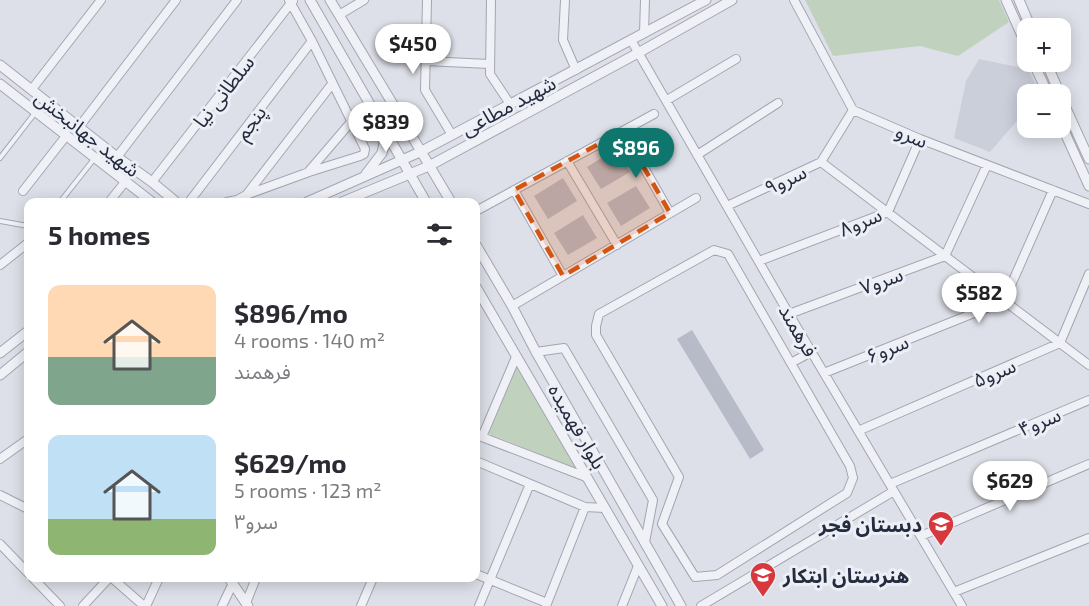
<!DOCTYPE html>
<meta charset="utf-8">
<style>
body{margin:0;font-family:"Exo 2","Noto Sans Arabic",sans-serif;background:#f7f7f7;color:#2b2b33;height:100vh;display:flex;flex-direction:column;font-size:22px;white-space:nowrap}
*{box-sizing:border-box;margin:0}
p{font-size:20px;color:#7c7c81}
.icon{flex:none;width:33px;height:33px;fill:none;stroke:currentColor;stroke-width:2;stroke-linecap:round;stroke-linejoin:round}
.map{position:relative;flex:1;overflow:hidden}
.drawer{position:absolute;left:24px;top:198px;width:456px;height:384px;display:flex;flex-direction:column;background:#fff;border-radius:12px;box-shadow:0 3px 15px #0003}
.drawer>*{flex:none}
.buttons{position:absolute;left:1017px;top:18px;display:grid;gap:12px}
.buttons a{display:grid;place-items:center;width:54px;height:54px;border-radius:12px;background:#fff;box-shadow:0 3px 15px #0003;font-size:30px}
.price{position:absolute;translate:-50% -51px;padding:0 14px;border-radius:21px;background:#fff;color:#222;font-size:20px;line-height:39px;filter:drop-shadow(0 2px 3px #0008)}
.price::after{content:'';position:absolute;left:50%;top:36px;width:18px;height:14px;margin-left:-9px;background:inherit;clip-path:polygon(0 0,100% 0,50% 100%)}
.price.on{background:#0f766e;color:#fff}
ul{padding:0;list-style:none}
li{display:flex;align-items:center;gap:18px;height:150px;padding:0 24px}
li span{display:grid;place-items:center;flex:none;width:168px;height:120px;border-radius:12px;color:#555}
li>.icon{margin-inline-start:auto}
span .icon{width:72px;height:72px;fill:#fffc;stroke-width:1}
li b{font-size:26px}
h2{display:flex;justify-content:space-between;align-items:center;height:72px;padding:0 24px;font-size:26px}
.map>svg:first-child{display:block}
.built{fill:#cbcfda}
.green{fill:#c0d2bd}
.building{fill:#b7bbc8}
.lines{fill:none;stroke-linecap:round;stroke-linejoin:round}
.service-casing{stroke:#a2a6b2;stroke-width:6}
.minor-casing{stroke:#a2a6b2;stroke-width:10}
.tertiary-casing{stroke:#a2a6b2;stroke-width:11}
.service{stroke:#f0f1f6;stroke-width:4}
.minor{stroke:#f0f1f6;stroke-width:8}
.tertiary{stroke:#f0f1f6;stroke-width:9}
.marked{fill:#d45411;fill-opacity:0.2;stroke:#d45411;stroke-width:4.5;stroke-dasharray:12 8;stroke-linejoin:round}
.labels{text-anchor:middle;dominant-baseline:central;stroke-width:6;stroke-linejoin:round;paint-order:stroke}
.street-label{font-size:20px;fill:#252c3f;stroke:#eceff5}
.poi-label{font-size:20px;font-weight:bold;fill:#252c3f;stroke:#eceff5;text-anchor:end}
</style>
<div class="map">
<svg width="1089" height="606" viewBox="0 0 1089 606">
<rect width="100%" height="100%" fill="#dde0e8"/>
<path class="built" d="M979,59L1028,69L1040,94H1028L1027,109L990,152L954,138L966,81Z"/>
<path class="green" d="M805,0H999L1009,22L958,56L920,46L833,56Z
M517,365L577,469L489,434Z"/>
<path class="building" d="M616,149L630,172L601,189L587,167Z
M563,178L577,201L548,219L534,196Z
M636,186L650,208L621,226L607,203Z
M583,215L597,238L568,255L554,233Z
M692,330L764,450L750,459L677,339Z"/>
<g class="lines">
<g class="service-casing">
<path id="service" d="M0,158L35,113
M60,202L94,159
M0,221L28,226"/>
</g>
<g class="minor-casing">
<path id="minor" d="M427,0L425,90L452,135
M491,0L490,74L510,104
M565,0L563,40L576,70
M794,0L853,110L920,139L1089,204
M339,15L364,0
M644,33L645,0
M631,40L789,314L962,606
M426,61L489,64
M32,89L101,0
M667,100L736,59
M79,127L176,0
M623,131L670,213
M697,155L778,103
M117,157L237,0
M567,161L617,245
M821,162L1089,365
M309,171L351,122
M152,182L291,3L293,1
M514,190L563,276
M23,191L66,136
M247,194L332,84
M109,202L125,182
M189,202L312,41
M227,202L237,200L246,195L309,172L360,156L364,154L365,149L312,41L289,0
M727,206L821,162L853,110
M476,211L654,114
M714,250L728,254L850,466L853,478L847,493L717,575L695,577L662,524L679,477L596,335V326L599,314Z
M759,261L888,212L920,139
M0,265L28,243
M512,306L696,198
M789,314L945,256L987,165
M536,352L564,348L653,500L645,542
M516,357L482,437L586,477
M791,363L811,352
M824,373L1004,301L1053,190
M858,431L1060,343L1089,274
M0,459L28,439
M476,461L585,507L605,508
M890,484L1089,400
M0,495L28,509
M921,536L1089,464
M0,544L28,573
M476,574L547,603
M33,578L60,606
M112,578L144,606
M954,592L1089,538
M246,603L256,578
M83,606L109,578
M146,606L159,578
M222,606L233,583
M361,606L373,578
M479,606L530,484
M546,606L585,507
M622,606L638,566
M701,606L894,491"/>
</g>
<g class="tertiary-casing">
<path id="tertiary" d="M310,0L426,202
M330,0L403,121L451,202
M1006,0L1028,49
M1019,0L1031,28
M1033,62L1048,94
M1046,62L1060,94
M0,65L117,157L152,182L176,202
M0,84L152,202
M1060,95L1089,159
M1060,122L1089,186
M366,174L382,153L386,134
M307,202L420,152L706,0
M342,202L429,166L638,53L732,0
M476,245L512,306L536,352L681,606
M476,287L662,606
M0,353L28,331
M0,375L28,352
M229,578L248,606"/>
</g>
<use href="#service" class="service"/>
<use href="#minor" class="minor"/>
<use href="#tertiary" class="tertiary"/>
</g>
<path class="marked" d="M623,131L670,213L563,276L514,190Z"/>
<defs>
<g id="school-pin" transform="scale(1.35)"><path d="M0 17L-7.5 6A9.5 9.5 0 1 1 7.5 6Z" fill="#d7383e" stroke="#eceff5"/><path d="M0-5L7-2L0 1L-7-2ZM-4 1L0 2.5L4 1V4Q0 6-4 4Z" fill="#fff"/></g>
</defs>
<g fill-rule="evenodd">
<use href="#school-pin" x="941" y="524"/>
<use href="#school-pin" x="763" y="575"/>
</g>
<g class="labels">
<g class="street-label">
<text transform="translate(223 91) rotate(-52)">سلطانی نیا</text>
<text transform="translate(508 105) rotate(-28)">شهید مطاعی</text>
<text transform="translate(250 122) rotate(-53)">پنجم</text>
<text transform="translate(88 133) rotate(38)">شهید جهانبخش</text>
<text transform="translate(912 135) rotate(22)">سرو</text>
<text transform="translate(785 179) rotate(-25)">سرو۹</text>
<text transform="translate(860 221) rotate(-23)">سرو۸</text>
<text transform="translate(881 280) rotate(-20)">سرو۷</text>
<text transform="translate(799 330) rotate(60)">فرهمند</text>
<text transform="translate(887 348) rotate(-22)">سرو۶</text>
<text transform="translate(994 372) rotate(-23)">سرو۵</text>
<text transform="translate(1039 421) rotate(-23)">سرو۴</text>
<text transform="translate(578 426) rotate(60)">بلوار فهمیده</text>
</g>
<g class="poi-label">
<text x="922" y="524">دبستان فجر</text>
<text x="783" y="575" text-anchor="start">هنرستان ابتکار</text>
</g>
</g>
</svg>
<div class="buttons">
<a>+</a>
<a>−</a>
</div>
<b class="price" style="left:413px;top:75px">$450</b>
<b class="price" style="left:386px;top:153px">$839</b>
<b class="price on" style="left:636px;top:179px">$896</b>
<b class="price" style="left:979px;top:324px">$582</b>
<b class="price" style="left:1010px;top:512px">$629</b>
<section class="drawer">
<h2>5 homes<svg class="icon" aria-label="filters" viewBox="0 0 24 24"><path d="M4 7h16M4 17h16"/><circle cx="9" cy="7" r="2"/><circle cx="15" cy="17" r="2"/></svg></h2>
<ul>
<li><span style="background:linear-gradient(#ffd9b3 60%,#7fa58c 0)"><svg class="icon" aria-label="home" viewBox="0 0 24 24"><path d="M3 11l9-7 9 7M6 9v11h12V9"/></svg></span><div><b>$896/mo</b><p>4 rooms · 140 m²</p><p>فرهمند</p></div></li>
<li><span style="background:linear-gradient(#bfe0f5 70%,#8fb573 0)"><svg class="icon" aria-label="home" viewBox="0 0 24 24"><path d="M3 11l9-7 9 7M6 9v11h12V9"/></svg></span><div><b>$629/mo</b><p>5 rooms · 123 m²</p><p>سرو۳</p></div></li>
</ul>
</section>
</div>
